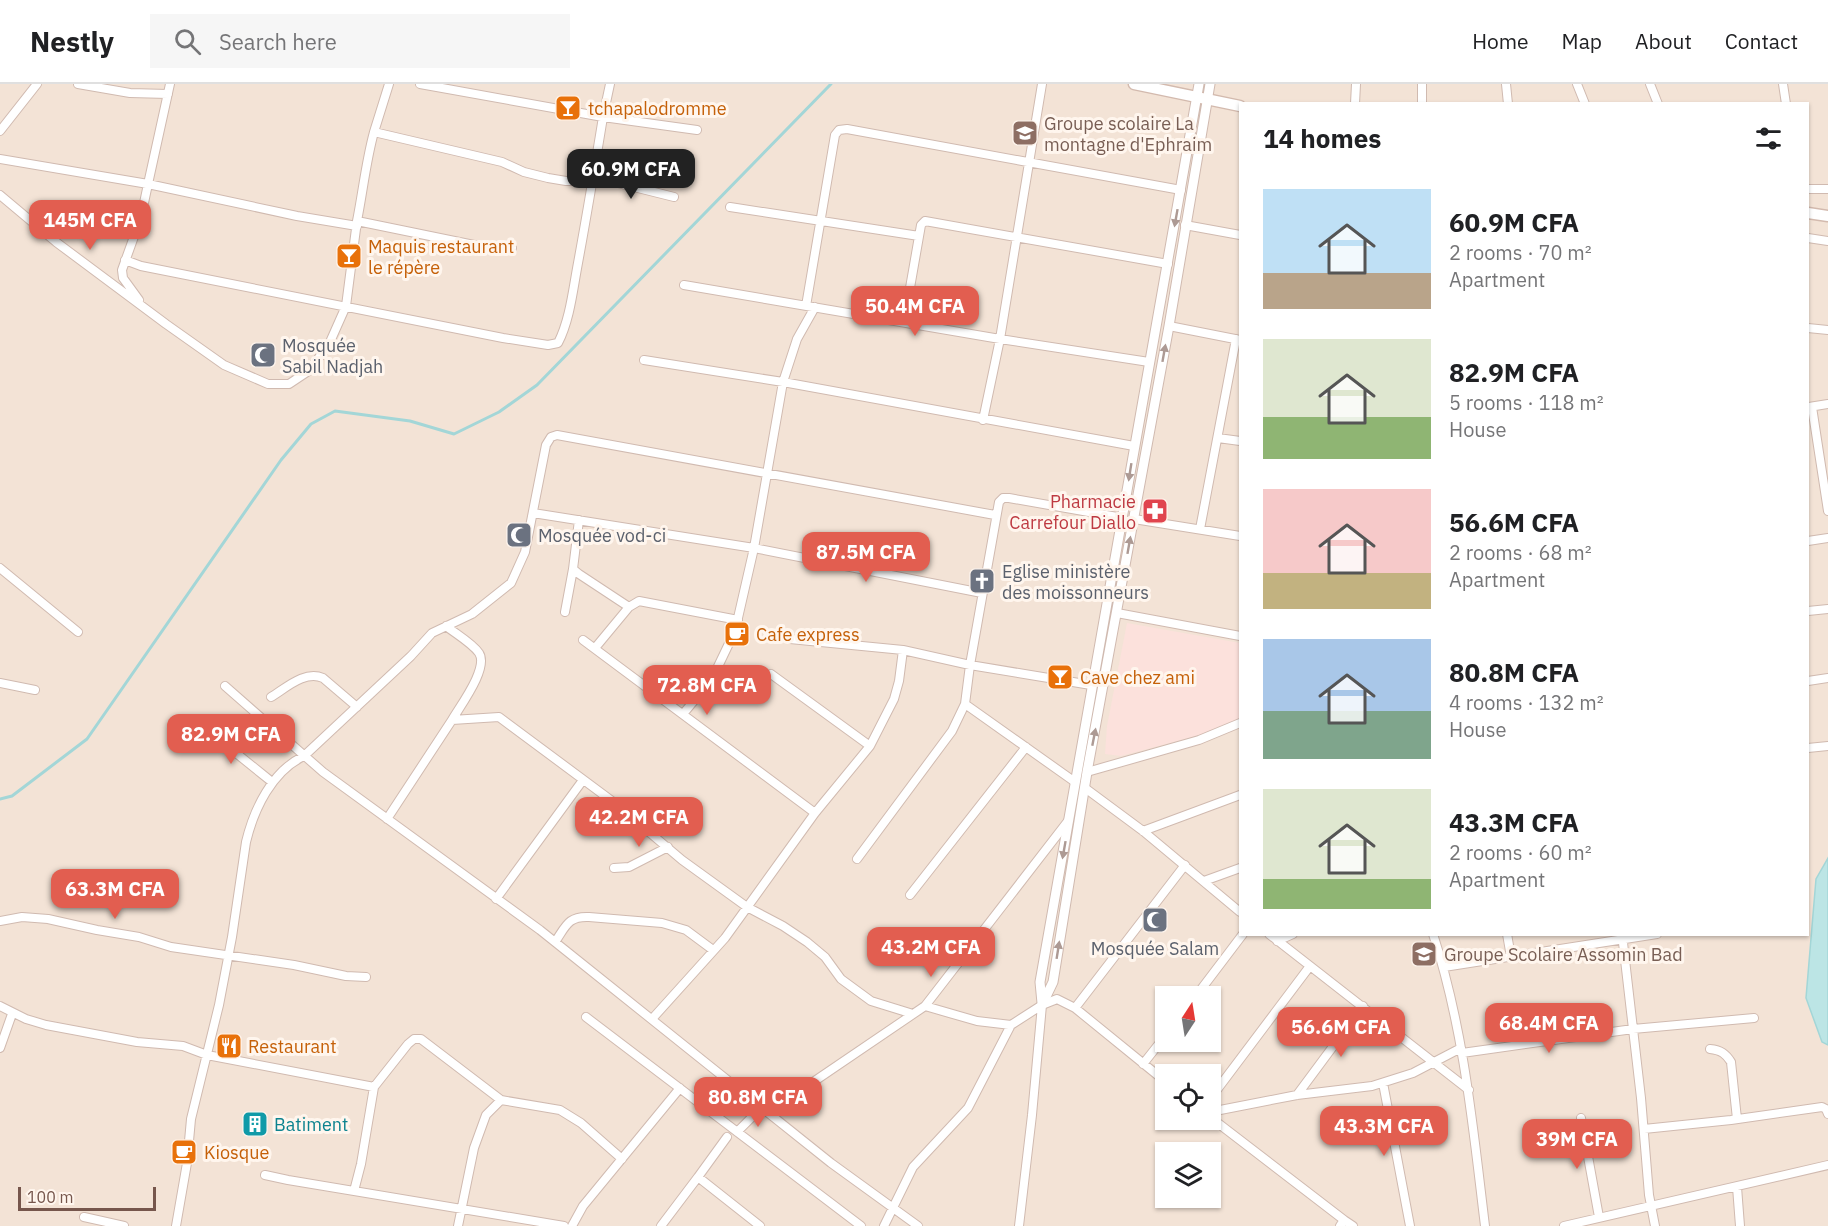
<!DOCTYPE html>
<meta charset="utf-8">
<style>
body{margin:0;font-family:"IBM Plex Sans",sans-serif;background:#f6f6f6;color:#202124;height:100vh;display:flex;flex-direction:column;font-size:22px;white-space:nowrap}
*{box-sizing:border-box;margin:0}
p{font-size:20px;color:#757577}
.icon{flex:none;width:33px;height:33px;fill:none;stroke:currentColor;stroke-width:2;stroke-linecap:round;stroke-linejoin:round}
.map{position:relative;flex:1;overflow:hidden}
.side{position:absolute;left:1239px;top:18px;width:570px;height:834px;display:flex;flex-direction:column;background:#fff;border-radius:0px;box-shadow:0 2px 4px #0004}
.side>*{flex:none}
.needle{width:39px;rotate:12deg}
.fabs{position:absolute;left:1155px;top:902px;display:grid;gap:12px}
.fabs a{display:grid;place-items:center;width:66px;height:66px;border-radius:0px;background:#fff;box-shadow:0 2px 4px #0004;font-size:30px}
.scale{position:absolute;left:18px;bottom:15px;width:138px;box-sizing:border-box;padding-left:6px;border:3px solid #76564c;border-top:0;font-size:16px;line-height:21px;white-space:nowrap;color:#76564c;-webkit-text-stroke:4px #fff6ee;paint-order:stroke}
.price{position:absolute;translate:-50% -51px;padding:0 14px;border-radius:12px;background:#e25e50;color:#fff;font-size:20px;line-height:39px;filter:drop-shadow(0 2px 3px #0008)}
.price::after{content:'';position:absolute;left:50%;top:36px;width:18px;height:14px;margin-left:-9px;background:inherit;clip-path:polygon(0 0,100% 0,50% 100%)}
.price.on{background:#222;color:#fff}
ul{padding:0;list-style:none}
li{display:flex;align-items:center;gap:18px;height:150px;padding:0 24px}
li span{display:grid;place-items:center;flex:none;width:168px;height:120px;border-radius:0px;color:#555}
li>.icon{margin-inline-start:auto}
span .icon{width:72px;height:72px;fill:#fffc;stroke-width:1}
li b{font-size:26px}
h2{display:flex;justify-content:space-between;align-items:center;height:72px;padding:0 24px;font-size:26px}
header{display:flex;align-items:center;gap:36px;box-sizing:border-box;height:84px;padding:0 30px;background:#fff;border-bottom:2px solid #e0e0e0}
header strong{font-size:28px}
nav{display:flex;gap:33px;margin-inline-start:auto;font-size:21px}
.search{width:420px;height:54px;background:#f6f6f6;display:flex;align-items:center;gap:15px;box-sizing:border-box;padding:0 21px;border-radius:0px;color:#757577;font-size:22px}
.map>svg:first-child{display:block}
.residential{fill:#f3e3d6;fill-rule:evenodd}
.commercial{fill:#fce1dc}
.water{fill:#bce5e5;stroke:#a3d6d7;stroke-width:1.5}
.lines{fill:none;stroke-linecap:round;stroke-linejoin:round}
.stream{stroke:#a3d6d7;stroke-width:3}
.minor-casing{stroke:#d0bab0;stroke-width:10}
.tertiary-casing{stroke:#d0bab0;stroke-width:11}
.secondary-casing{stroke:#d3baae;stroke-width:13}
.minor{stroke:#fff;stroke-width:8}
.tertiary{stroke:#fff;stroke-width:9}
.secondary{stroke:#fff;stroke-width:10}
.oneway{fill:#ad9a94}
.labels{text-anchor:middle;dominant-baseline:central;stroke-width:6;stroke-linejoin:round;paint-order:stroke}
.food-label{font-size:18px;fill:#c56008;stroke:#fff6ee;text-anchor:start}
.education-label{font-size:18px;fill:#785e54;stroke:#fff6ee;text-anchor:start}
.worship-label{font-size:18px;fill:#5b616d;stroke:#fff6ee;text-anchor:start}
.health-label{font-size:18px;fill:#be3a42;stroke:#fff6ee;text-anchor:end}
.culture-label{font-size:18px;fill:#0d838f;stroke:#fff6ee;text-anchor:start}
</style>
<header>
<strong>Nestly</strong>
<div class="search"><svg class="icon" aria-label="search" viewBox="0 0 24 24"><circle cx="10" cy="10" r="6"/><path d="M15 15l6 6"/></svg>Search here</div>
<nav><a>Home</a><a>Map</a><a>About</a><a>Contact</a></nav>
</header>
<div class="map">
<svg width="1828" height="1142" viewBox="0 0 1828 1142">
<rect width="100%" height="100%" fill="#fcf2e8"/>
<path class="residential" d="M0,0H1828V1142H0ZM1240,20H1808V850H1240ZM1166,912H1210V957H1166ZM1166,990H1210V1035H1166ZM1166,1068H1210V1113H1166Z"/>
<path class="commercial" d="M1127,539L1240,559V635L1204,650L1121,672L1105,670L1107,642Z"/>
<path class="water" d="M1828,774V961L1822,958L1806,914L1816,795Z"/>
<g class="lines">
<path class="stream" d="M0,715L12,712L87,655L281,376L311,340L335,327L410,337L454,350L499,328L537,301L831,0"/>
<g class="minor-casing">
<path id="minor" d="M78,0L130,9L168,10
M420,0L603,33L610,0
M1506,0L1508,20
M1577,0L1585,20
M1650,0L1658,20
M1783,0L1786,20
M1355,20L1356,0
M1422,20V0
M0,47L37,0
M374,48L389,0
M0,75L148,100L170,0
M594,93L674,113
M1808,105H1828
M0,111L56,158L166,240L224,281L268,300H289L310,286L330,258L346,222L357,137
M730,123L919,152
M1185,141L1240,151
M1808,154L1828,157
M512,164L474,161L357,137C363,107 366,77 374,48L502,78L524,88L548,94L566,97H593
M125,176L141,182L503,254L548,261L558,259C570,236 573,205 578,179C587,130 595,82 603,33L697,46
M684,201L1000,255L1149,278
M139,216L123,194L122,186L141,133L148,100L297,132L357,142
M806,222L835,51L839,46L847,45L1181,106
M904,238L921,141L925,137L1168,180
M1169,242L1240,256
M1808,244L1828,246
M644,276L783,298L1134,362
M1809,323L1828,320
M1812,323L1828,427
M983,336L1000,255L1042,0
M1218,354L1240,357
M533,429L754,464L982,509
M1134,435L1240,452
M579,436L573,485L579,490L629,523L595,564
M1200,445L1236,255
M1808,457L1828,454
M0,484L78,548
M629,523L639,517L738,536
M1808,527L1828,525
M565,528L573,485
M1117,529L1240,552
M446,542C456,550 472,559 479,569C489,584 460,622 452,636
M790,555L903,566L970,581L1091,601
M583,556L815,729
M771,590L870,662
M1808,597L1828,594
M0,599L35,606
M225,602L323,688L540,846L831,1079L918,1142
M271,613C286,604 305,586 323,594L357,623
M965,620L1075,698
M683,630L712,595L735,547L754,464L783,298L797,255L815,223
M205,644L272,698
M1808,664L1828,662
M1087,688L1199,656L1240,639
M1085,704L1143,747L1240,828
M387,735L452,636L499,633L616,720L682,776L747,823L783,842L807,858L825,873L841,895L871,917L913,930
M1143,747L1240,711
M857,775L952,647L965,620L970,581L999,418L1003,414H1009L1123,434
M614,784L629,783L668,763
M1204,797L1240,784
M910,811L1026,663
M496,815L583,696
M0,837L22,833L48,835L97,846L139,853L171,863L294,881L346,892L366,893
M1269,850L1469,1006
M1433,850C1464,945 1473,1044 1485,1142
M1507,850L1511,873
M1622,850L1641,1014L1649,1111L1655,1142
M1277,857L1293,850
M555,858C566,842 568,832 589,833L662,839L686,846L713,866
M1444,883L1657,850
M1196,912L1243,850
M0,922L26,935L46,941L137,958L183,962L207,971L374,1003L408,960L414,955H421L501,1016
M925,922L977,937L1011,941
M1075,924L1185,781
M586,933L861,1142
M652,935L725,854L815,729L870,662L894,615L899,597L903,566
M0,964L12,930
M1710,965C1721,966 1726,970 1731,978L1737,1035
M1462,969L1633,945L1754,934
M1143,980L1166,951
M1383,999L1410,1142
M1297,1011L1363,922
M1210,1015L1310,882
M769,1028L925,922L1068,737
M1210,1028L1297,1011L1372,1002L1413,989L1461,964
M1210,1033L1344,1136
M1581,1034L1599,1133
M1644,1045L1731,1036L1822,1023L1826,1025L1828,1030
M737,1048L762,1023
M265,1091L288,1096L564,1142
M698,1093L727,1053
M1737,1103L1740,1142
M354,1107L361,1080L374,1003
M84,1133L124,1142
M176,1142L187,1079L191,1035L219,921L232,853L246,758C254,725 272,687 304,672L411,572L432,549L472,530L511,499L525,468L546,361L551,353L557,351L995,431
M458,1142L474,1064L486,1031L501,1016L560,1026L581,1039L622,1075
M572,1142L583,1122L680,1004
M661,1142L698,1093L760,1142
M884,1142L913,1083L968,1024L1011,941L1042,921L1057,915L1075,924L1166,998
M1019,1142L1032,1031L1042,921
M1340,1142L1344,1136L1353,1142
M1564,1142L1828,1081"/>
</g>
<g class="tertiary-casing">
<path id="tertiary" d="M1042,919L1040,898L1199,0
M1042,921L1053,898L1087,688L1169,242L1210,0"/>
</g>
<g class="secondary-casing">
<path id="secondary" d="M1134,0L1240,22
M1808,129L1828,132"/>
</g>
<use href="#minor" class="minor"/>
<use href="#tertiary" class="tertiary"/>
<use href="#secondary" class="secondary"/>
</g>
<defs><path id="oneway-solid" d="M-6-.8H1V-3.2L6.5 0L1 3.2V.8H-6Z" transform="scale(1.5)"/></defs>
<g class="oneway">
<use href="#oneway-solid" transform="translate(1176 134) rotate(100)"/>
<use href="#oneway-solid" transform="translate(1164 269) rotate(-80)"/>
<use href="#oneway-solid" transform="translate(1130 388) rotate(99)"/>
<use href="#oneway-solid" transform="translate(1129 461) rotate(-80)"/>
<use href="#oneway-solid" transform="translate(1094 653) rotate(-79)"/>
<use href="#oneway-solid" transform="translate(1064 766) rotate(100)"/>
<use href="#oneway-solid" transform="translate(1058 866) rotate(-81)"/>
</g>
<defs>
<g id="bar-square" transform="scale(1.35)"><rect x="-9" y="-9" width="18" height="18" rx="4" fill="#e8710a" stroke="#fff6ee"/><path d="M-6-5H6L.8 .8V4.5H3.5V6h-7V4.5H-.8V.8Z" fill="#fff"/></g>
<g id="school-square" transform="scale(1.35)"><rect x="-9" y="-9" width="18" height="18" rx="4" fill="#8d6e63" stroke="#fff6ee"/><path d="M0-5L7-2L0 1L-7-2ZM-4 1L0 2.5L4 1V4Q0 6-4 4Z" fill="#fff"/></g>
<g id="mosque-square" transform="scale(1.35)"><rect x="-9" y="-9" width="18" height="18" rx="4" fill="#6b7280" stroke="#fff6ee"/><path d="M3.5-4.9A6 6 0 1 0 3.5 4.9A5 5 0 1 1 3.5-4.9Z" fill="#fff"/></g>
<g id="pharmacy-square" transform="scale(1.35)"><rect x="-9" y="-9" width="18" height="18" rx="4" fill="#e0444e" stroke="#fff6ee"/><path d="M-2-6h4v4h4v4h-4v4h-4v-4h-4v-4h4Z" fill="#fff"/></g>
<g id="church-square" transform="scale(1.35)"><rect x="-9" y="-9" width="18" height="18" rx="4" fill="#6b7280" stroke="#fff6ee"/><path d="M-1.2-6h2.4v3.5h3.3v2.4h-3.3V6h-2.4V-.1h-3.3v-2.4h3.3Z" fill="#fff"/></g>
<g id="cafe-square" transform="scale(1.35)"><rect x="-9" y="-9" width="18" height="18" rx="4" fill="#e8710a" stroke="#fff6ee"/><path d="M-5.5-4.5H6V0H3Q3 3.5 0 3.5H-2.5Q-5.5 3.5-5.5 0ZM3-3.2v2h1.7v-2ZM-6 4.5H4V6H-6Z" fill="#fff"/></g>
<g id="restaurant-square" transform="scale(1.35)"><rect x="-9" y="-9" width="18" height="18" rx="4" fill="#e8710a" stroke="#fff6ee"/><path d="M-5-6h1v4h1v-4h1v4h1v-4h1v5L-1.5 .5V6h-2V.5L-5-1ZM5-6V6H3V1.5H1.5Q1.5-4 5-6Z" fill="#fff"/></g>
<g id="building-square" transform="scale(1.35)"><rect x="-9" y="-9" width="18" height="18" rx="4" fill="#0f9aa8" stroke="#fff6ee"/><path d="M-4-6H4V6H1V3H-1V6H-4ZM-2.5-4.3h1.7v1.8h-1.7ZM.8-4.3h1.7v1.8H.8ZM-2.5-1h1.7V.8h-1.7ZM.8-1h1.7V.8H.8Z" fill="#fff"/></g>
</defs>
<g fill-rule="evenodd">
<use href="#bar-square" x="568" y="24"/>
<use href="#school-square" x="1025" y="49"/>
<use href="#bar-square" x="349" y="172"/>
<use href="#mosque-square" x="263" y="271"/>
<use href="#pharmacy-square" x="1155" y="427"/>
<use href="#mosque-square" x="519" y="451"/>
<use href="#church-square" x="982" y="497"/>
<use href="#cafe-square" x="737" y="550"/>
<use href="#bar-square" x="1060" y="593"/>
<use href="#mosque-square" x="1155" y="836"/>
<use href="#school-square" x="1424" y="870"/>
<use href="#restaurant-square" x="229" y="962"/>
<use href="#building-square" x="255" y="1040"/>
<use href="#cafe-square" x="184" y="1068"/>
</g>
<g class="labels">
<g class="food-label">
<text x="588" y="24">tchapalodromme</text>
<text x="368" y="162">Maquis restaurant<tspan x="368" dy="21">le répère</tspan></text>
<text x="756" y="550">Cafe express</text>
<text x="1080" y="593">Cave chez ami</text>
<text x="248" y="962">Restaurant</text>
<text x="204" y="1068">Kiosque</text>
</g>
<g class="education-label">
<text x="1044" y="39">Groupe scolaire La<tspan x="1044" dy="21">montagne d'Ephraim</tspan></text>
<text x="1444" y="870">Groupe Scolaire Assomin Bad</text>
</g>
<g class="worship-label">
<text x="282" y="261">Mosquée<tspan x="282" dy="21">Sabil Nadjah</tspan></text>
<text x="538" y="451">Mosquée vod-ci</text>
<text x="1002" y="487">Eglise ministère<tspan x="1002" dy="21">des moissonneurs</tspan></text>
<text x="1155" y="864" text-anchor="middle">Mosquée Salam</text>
</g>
<g class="health-label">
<text x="1136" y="417">Pharmacie<tspan x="1136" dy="21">Carrefour Diallo</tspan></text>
</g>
<g class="culture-label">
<text x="274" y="1040">Batiment</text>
</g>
</g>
</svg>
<div class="fabs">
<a><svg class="needle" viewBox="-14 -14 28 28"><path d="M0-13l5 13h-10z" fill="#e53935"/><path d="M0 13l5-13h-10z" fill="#757577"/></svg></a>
<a><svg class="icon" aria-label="locate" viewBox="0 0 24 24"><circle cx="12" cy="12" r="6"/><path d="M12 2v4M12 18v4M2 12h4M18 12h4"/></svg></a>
<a><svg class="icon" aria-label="layers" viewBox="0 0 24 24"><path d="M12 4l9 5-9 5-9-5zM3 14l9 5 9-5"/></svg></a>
</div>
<div class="scale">100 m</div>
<b class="price on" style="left:631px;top:116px">60.9M CFA</b>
<b class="price" style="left:90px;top:167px">145M CFA</b>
<b class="price" style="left:915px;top:253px">50.4M CFA</b>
<b class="price" style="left:866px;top:499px">87.5M CFA</b>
<b class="price" style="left:707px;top:632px">72.8M CFA</b>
<b class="price" style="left:231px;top:681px">82.9M CFA</b>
<b class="price" style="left:639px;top:764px">42.2M CFA</b>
<b class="price" style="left:115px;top:836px">63.3M CFA</b>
<b class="price" style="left:931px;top:894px">43.2M CFA</b>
<b class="price" style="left:1549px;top:970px">68.4M CFA</b>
<b class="price" style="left:1341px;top:974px">56.6M CFA</b>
<b class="price" style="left:758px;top:1044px">80.8M CFA</b>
<b class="price" style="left:1384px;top:1073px">43.3M CFA</b>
<b class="price" style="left:1577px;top:1086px">39M CFA</b>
<section class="side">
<h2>14 homes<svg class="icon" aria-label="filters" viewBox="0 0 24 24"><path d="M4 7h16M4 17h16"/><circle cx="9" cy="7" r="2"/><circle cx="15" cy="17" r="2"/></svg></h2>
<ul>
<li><span style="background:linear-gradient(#bfe0f5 70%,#b9a48a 0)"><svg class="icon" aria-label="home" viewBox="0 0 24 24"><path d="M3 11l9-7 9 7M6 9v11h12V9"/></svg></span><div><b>60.9M CFA</b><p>2 rooms · 70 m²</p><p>Apartment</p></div></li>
<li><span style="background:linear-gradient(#dfe7d0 65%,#8fb573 0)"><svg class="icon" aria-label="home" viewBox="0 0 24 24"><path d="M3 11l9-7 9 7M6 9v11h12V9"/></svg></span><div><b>82.9M CFA</b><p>5 rooms · 118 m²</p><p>House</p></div></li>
<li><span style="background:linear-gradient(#f6c9c9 70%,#c2b280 0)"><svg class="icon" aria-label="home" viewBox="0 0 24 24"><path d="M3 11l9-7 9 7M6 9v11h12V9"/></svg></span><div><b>56.6M CFA</b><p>2 rooms · 68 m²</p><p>Apartment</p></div></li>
<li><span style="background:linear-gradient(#a9c7e8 60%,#7fa58c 0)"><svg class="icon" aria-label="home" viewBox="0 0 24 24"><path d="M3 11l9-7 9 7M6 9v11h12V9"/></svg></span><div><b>80.8M CFA</b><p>4 rooms · 132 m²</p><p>House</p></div></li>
<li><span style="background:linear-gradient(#dfe7d0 75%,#8fb573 0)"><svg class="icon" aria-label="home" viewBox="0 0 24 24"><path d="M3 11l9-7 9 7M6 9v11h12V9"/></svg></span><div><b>43.3M CFA</b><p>2 rooms · 60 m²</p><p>Apartment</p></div></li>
</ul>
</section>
</div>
